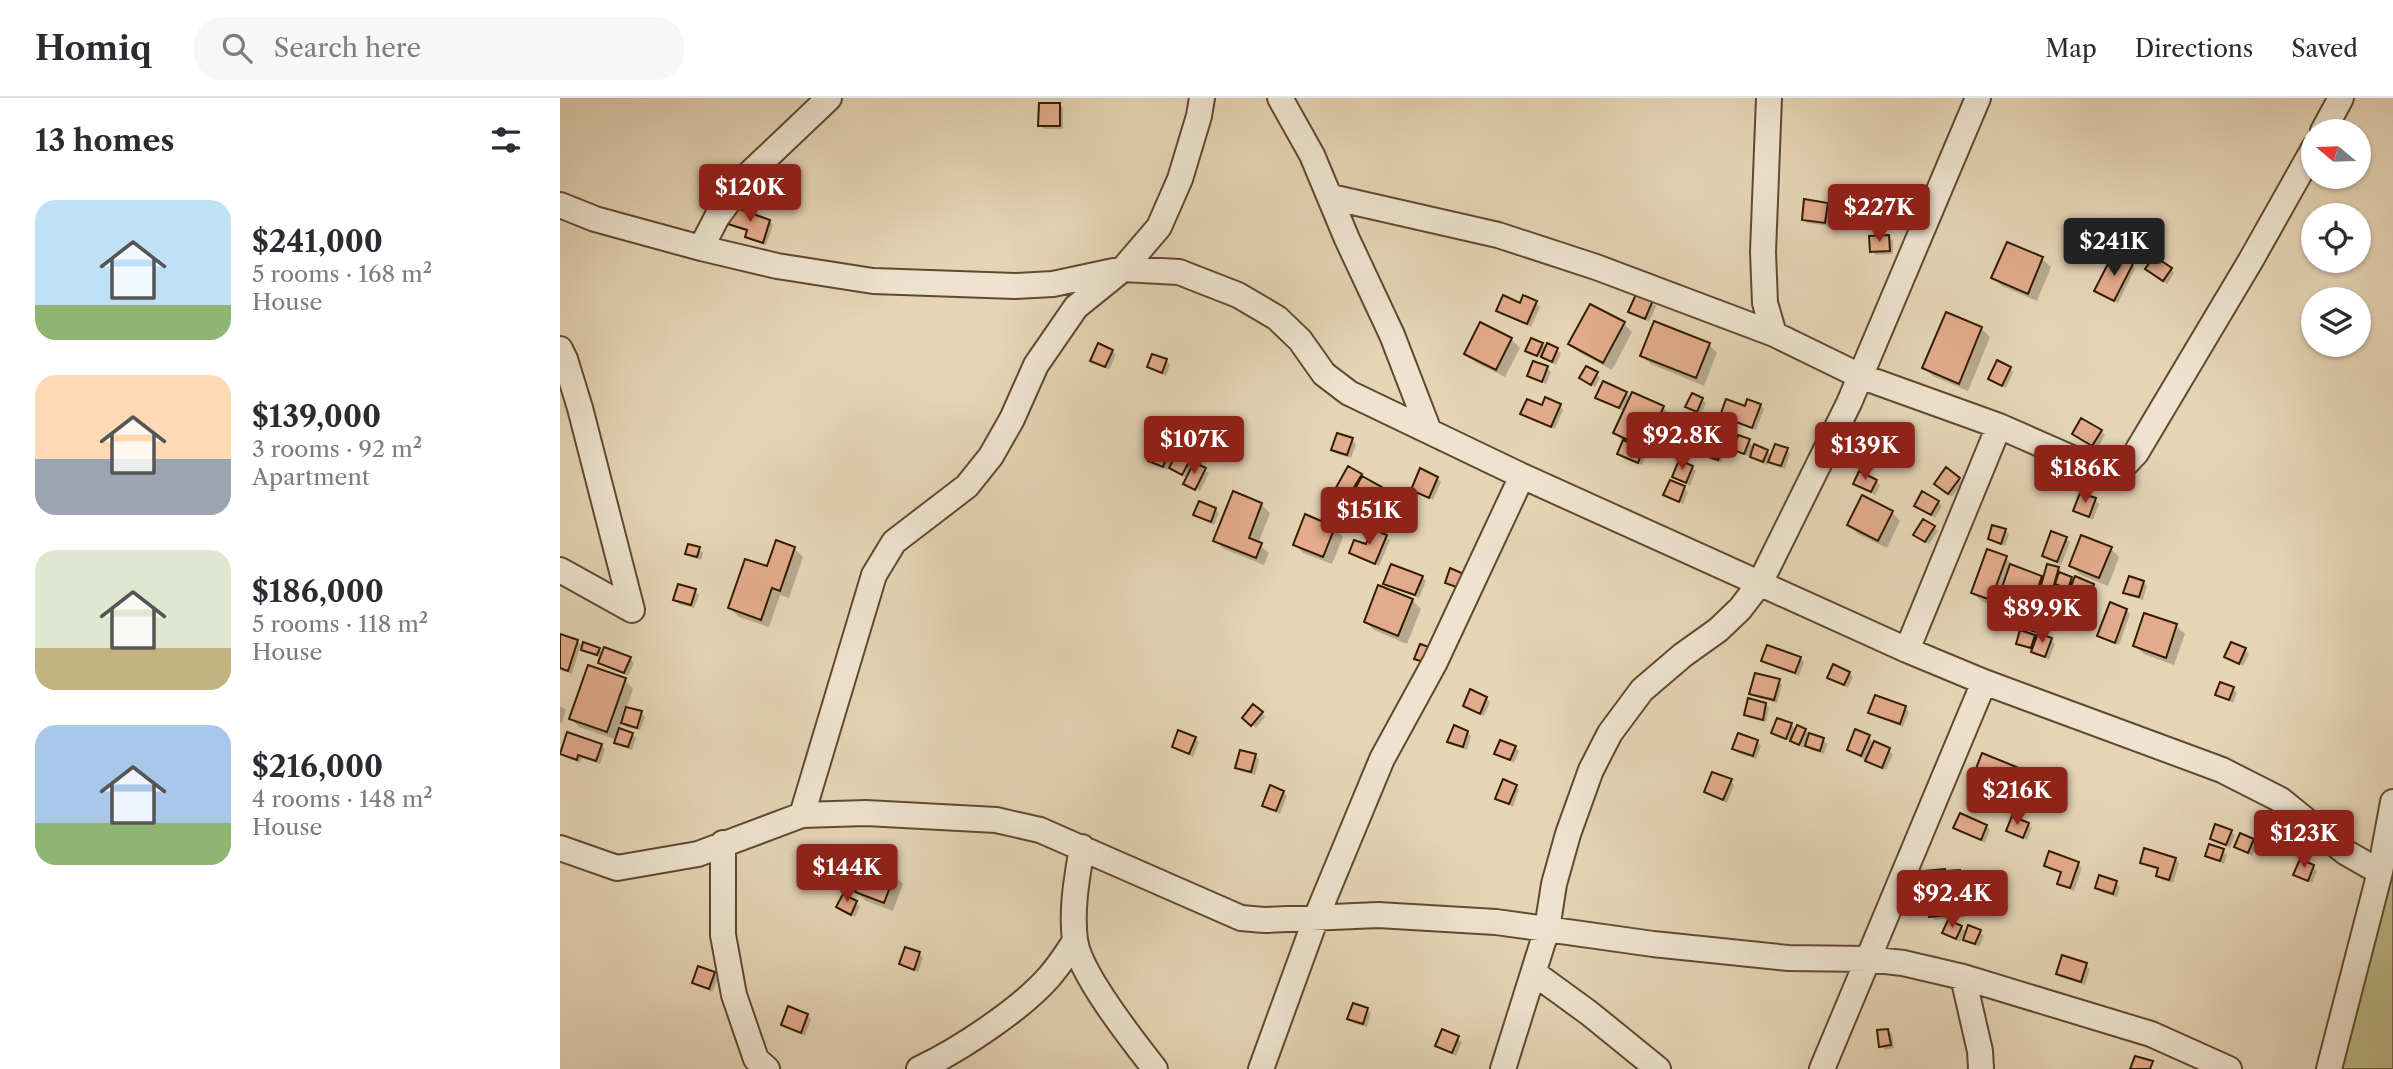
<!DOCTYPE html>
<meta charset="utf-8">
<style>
body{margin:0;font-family:"Libre Caslon Text",serif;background:#f7f7f7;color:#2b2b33;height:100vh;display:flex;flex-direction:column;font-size:26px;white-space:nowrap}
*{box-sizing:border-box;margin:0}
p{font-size:23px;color:#7c7c81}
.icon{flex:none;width:38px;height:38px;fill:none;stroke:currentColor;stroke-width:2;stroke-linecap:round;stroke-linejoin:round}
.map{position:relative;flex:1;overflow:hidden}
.panel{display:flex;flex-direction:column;background:#fff;width:560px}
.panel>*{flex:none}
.needle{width:46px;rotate:289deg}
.controls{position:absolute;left:1741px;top:21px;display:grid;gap:14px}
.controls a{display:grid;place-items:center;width:70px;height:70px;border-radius:50%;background:#fff;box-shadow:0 2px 5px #0004;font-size:35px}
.price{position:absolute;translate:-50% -60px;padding:0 16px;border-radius:7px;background:#8f2418;color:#fff;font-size:23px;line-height:46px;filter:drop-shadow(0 2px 4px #0008)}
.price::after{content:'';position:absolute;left:50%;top:42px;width:21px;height:16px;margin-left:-10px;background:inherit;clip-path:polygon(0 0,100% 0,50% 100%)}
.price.selected{background:#222;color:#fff}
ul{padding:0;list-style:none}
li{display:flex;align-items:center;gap:21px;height:175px;padding:0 35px}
li span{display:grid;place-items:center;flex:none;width:196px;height:140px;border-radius:21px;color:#555}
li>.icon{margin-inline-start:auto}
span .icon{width:84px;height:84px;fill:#fffc;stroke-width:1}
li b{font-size:30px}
h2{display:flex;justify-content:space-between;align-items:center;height:84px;padding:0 35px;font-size:30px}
header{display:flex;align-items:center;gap:42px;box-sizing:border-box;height:98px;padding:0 35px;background:#fff;border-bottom:2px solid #e1e1e2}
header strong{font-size:33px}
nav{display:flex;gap:38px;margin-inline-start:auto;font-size:24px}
.search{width:490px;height:63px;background:#f7f7f7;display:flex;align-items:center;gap:18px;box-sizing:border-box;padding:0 24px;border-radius:28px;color:#7c7c81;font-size:26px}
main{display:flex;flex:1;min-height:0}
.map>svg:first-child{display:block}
.green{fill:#bdba88;stroke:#786b45;stroke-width:2}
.shadow{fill:#0003;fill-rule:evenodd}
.building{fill:#e2ab8b;stroke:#341c02;stroke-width:2}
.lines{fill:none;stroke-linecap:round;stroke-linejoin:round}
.minor-casing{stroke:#604a2f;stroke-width:28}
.minor{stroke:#eee3cf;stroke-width:24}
</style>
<header>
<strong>Homiq</strong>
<div class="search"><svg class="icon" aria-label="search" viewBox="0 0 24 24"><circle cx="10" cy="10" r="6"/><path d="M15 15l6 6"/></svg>Search here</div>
<nav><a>Map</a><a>Directions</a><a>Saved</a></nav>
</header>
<main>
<section class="panel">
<h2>13 homes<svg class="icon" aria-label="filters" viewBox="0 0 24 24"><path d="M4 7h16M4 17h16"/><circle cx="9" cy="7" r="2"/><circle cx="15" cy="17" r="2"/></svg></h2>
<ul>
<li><span style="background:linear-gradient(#bfe0f5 75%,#8fb573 0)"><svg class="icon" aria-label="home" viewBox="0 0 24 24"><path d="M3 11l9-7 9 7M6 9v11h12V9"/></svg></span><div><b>$241,000</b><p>5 rooms · 168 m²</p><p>House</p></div></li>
<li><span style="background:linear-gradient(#ffd9b3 60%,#9aa5b1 0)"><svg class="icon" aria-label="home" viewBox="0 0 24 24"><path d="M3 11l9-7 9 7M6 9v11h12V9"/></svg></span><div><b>$139,000</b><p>3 rooms · 92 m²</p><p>Apartment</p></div></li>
<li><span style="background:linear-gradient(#dfe7d0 70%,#c2b280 0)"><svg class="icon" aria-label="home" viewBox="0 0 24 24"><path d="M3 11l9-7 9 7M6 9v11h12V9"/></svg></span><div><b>$186,000</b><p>5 rooms · 118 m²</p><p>House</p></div></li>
<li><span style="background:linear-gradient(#a9c7e8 70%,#8fb573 0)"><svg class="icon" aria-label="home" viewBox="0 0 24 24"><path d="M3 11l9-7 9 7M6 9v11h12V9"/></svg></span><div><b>$216,000</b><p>4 rooms · 148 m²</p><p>House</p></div></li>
</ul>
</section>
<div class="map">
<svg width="1833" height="971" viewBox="0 0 1833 971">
<rect width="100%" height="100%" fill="#e5d4b5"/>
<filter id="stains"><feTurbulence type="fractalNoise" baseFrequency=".00286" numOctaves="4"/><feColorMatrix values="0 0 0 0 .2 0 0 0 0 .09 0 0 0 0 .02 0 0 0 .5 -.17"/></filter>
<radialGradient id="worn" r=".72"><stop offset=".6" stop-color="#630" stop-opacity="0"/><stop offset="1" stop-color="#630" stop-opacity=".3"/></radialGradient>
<path class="green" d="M1833,741V971H1775Z"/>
<path class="shadow" d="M499,6L503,10V31H484L480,27Z
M213,81L217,85L213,95L196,87Z
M1267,106L1271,110L1269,128L1247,125L1243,121Z
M210,123L213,127L206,147L191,142L187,138L189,134L174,129L170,125Z
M1329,139L1333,143V156L1316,157L1312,153Z
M1448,146L1482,161L1491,169L1477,203L1442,188L1433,180Z
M1572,167L1575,171L1558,205L1540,196Z
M1611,171L1614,175L1607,186L1591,175Z
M1078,197L1096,208L1089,224L1070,213Z
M976,205L980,209L971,229L938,212Z
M1064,226L1072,234L1052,272L1019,254L1011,246Z
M1421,230L1430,239L1408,293L1373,278L1364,270Z
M951,241L960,250L945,279L915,264L907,256Z
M982,246L986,251L997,252L1001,255L996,267L968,253Z
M1149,247L1157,255L1144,288L1091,266L1082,258Z
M552,253L556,257L549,272L533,262Z
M593,258L607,263L610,267L606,278L589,269Z
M987,270L991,274L986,286L969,278Z
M1450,270L1453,274L1446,290L1430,281Z
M1037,276L1040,280L1035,289L1025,283Z
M1066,295L1071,300L1103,309L1111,318L1094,357L1087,354L1082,367L1059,356L1064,344L1055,335L1065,314L1038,299Z
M1142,302L1146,305L1141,317L1127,308Z
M1200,307L1204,311L1196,332L1166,322L1162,318Z
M1000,308L1003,312L995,331L966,319L962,315L983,309Z
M1162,329L1166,333L1161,350L1165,353L1161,365L1142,358L1138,354L1150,346L1143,340Z
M1135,330L1139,334L1133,347L1115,336Z
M1541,333L1545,337L1537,351L1514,336Z
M792,342L796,346L791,360L777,356L773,352Z
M1189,343L1192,348L1207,353L1212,359L1227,352L1230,356L1225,371L1214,367L1209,362L1207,367L1195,362L1189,356L1188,359L1175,351Z
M609,355L615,361L629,363L649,375L640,393L627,386L628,381L609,367L607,372L590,362Z
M1132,369L1136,373L1130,388L1114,379Z
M800,378L830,397L825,407L813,402L822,411L811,433L830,442L819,468L795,458L791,455L807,448L812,437L781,419L789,404L779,398ZM798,391L807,400L796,395Z
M877,380L881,384L873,402L853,391Z
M1398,381L1402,385L1392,399L1380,390Z
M1316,383L1320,387L1315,397L1295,385Z
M1124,390L1128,394L1123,406L1105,397Z
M674,395L702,407L710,415L698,446L709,455L704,467L664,451L655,442Z
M1535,402L1539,406L1533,422L1515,413Z
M1378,404L1382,408L1375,420L1360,411Z
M655,411L659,415L654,427L635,417Z
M1332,414L1340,423L1327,450L1298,436L1289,427Z
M1374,429L1378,433L1369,446L1359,441Z
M774,430L783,439L772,466L743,455L735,447Z
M1445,432L1449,436L1445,448L1430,441Z
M1506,441L1510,444L1501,467L1484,457Z
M234,450L243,459L229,500L220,497L209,529L179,519L170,510L208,471Z
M139,451L143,455L141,462L131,459L127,455Z
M1551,451L1559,459L1548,488L1519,476L1511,468Z
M1446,460L1455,469L1484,482L1498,471L1502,474L1501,477L1514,484L1534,487L1537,491L1533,505L1514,498L1511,493L1498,488L1496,497L1487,495L1478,522L1483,527L1480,536L1467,532L1463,528L1467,516L1448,509L1442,503L1439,510L1421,503L1413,495Z
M862,479L866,483L859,500L829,489L825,486Z
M1583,484L1587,488L1583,502L1569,498L1565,494Z
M135,493L139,497L134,510L119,506L115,502Z
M852,502L861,511L847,546L814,532L806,524Z
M1566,512L1570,516L1559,547L1543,541L1539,537Z
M1616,528L1625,536L1614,567L1584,556L1575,548Z
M0,538L17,543L23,550L39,551L43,556L70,561L74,565L68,578L44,568L40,565L42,560L27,555L20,549L12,576L0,572Z
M1474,539L1478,542H1491L1495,546L1489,562L1458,545Z
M1685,552L1689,556L1683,568L1666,559Z
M1240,560L1244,564L1239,578L1207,566L1203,562Z
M1289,575L1293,579L1288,590L1269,579Z
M65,582L73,591L66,611L81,615L85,619L80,632L66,629L62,624L59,632L72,636L76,640L72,652L60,648L57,642L19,629L11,621Z
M1219,583L1222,587L1217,605L1195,599L1191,595Z
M1673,591L1677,595L1673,605L1657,597Z
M926,600L930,604L924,618L905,608Z
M1206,606L1209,610L1206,624L1190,620L1186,617Z
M0,608L6,612L2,625L0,624Z
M1345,610L1349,614L1343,629L1314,618L1310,614Z
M702,615L705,619L696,630L684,620Z
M1231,627L1237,632L1238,629L1263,642L1267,646L1264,656L1251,652L1245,646L1243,650L1231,641L1230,643L1213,635Z
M1296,633L1309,639L1312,644L1333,656L1326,672L1311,666L1289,652Z
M907,634L911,638L907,652L893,647L890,643Z
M635,640L639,644L633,659L614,649Z
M1197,644L1201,648L1196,661L1178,655L1174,651Z
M41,647L45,651L40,666L22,660L20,665L5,659L2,656Z
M955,650L959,653L954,665L936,655Z
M695,658L699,661L695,677L681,673L677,669Z
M1458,671L1462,675L1456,690L1430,680L1439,689L1433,704L1410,692L1426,681L1417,673Z
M1171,683L1174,687L1167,705L1146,694Z
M956,689L959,692L953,709L937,701Z
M723,694L727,698L720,716L704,708Z
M1468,726L1472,730L1467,742L1448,732Z
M1426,728L1430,732L1425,745L1395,730Z
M1671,733L1675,737L1670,750L1652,740Z
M1693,743L1697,747L1692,758L1676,749Z
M1663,753L1667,757L1664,766L1651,761L1647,758Z
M1615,761L1619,765L1613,785L1602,782L1598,778L1599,772L1586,768L1582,765Z
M1518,766L1522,770L1514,793L1499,785L1503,776L1486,767Z
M1753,769L1757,773L1752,785L1735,776Z
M1384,773L1389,779L1399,773L1403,777L1405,819L1396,820L1391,814V820L1375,822L1371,818Z
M334,777L343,786L333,813L306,803L297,794Z
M1556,785L1560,789L1557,799L1541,794L1537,790Z
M283,798L300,808L295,819L278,809Z
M1401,829L1407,835L1420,834L1424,838L1419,849L1409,845L1403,839L1400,844L1384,835Z
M359,856L363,860L358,874L341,866Z
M1526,867L1530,871L1525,887L1501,879L1498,876Z
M154,876L158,880L152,894L134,884Z
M807,912L811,915L807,929L793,925L789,921Z
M247,917L251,921L245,938L223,927Z
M1328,932L1332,936L1334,950L1325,952L1321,948Z
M883,933L902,944L896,958L877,947Z"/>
<path class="building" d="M479,5H500V28H478Z
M199,75L214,80L209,92L194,87Z
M1244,101L1268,105L1265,125L1242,122Z
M174,109L210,122L203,145L185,139L187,132L168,126Z
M1329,137L1330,153L1310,154L1309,138Z
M1447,144L1483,159L1468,196L1431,180Z
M1553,156L1573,166L1554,203L1534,193Z
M1594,158L1612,170L1603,183L1585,171Z
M1077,194L1093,202L1085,221L1068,214Z
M943,197L960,205L963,197L977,203L967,226L936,213Z
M1030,206L1065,224L1043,265L1008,246Z
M1386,214L1422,229L1399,286L1362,270Z
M1094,223L1150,245L1136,280L1080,258Z
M920,224L952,240L936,272L904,256Z
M971,240L983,245L977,258L965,253Z
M538,245L553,252L545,269L530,263Z
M987,245L998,250L992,264L981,259Z
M592,256L607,261L602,275L587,269Z
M1437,262L1451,269L1442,288L1428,281Z
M973,263L988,268L982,284L967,278Z
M1026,268L1038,274L1031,287L1019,280Z
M1043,283L1067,294L1059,310L1035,300Z
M1072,294L1104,308L1085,350L1053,335Z
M1132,295L1143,300L1137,314L1125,309Z
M985,299L1001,306L991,329L960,316L967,301L982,307Z
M1166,301L1185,308L1187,301L1201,306L1192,330L1160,318Z
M1521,320L1542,332L1532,348L1512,336Z
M1121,321L1136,329L1129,344L1113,336Z
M1146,323L1163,327L1158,345L1141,341Z
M777,335L793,340L787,357L771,352Z
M1178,337L1190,341L1184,356L1173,352Z
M1063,342L1083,350L1078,365L1057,356Z
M1140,342L1162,348L1158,362L1136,355Z
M1194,346L1208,352L1203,364L1190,359Z
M1215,346L1228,350L1221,368L1208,364Z
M595,347L610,353L603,369L588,363Z
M616,355L630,362L622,377L609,370Z
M1119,362L1133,368L1126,385L1112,379Z
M634,364L646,370L635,392L623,386Z
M788,368L802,376L786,403L773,395Z
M1386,369L1400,380L1388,396L1374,386Z
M860,370L878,379L869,400L851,392Z
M1299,373L1317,382L1311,394L1293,386Z
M802,378L827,392L821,404L795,391Z
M1110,382L1125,388L1119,404L1103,397Z
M794,392L819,405L805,433L779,419Z
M673,393L702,405L689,440L702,445L696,460L653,443Z
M1362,393L1379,403L1371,417L1354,408Z
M1520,395L1536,400L1529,419L1513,413Z
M1302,397L1333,413L1318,443L1287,427Z
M639,403L656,410L651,424L633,417Z
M745,416L775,429L763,459L733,447Z
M1363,421L1375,428L1365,444L1353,437Z
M1432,427L1446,431L1441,446L1428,441Z
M812,431L827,437L815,466L789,455L794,442L806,446Z
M1491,433L1507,439L1497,464L1482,458Z
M1521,437L1552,449L1539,480L1509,468Z
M216,442L235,449L220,493L212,490L201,522L168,510L185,461L207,468Z
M128,446L140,449L137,459L125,456Z
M1427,451L1447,458L1431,502L1411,495Z
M831,466L863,478L855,497L823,486Z
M1450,466L1482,478L1470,512L1438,501Z
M1487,466L1499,469L1492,494L1480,491Z
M890,470L904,476L899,490L885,485Z
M1499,474L1512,479L1508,491L1495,486Z
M1515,478L1534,486L1529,502L1508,495Z
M1569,478L1584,483L1579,499L1563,495Z
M118,486L136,491L131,507L113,502Z
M818,487L853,501L838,538L804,524Z
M1550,504L1567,511L1555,545L1537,538Z
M1584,515L1617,526L1606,560L1573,548Z
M1465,516L1480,521L1476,534L1461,529Z
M1460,532L1475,537L1471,550L1456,546Z
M1478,535L1492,540L1485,559L1471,554Z
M0,536L18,542L8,573L0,570Z
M23,544L40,550L37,557L21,552Z
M1671,544L1686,550L1679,566L1664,559Z
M860,546L872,550L867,565L854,561Z
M1207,547L1241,559L1235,575L1201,563Z
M44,549L71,559L64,575L38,565Z
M1273,566L1290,574L1284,587L1267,580Z
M28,567L66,580L47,634L9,621Z
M1195,575L1220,581L1214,602L1189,596Z
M1660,584L1674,589L1669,602L1655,597Z
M910,591L927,599L920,616L903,608Z
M1315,597L1346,608L1340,626L1308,615Z
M1188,600L1206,605L1203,622L1184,617Z
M693,606L703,614L691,628L682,620Z
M66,609L82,613L77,630L61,625Z
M1217,620L1232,625L1226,641L1211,635Z
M894,627L908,633L903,649L887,644Z
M1237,627L1246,631L1239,647L1230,643Z
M59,630L73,635L68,649L54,645Z
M1295,631L1310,637L1301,658L1287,652Z
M618,632L636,639L629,656L612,649Z
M7,634L42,646L36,663L18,657L17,662L0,656Z
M1178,635L1198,642L1193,658L1172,651Z
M1249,635L1264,640L1260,653L1245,648Z
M940,642L956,648L950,662L934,656Z
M1314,643L1330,650L1322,670L1305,663Z
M680,652L696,656L691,674L675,670Z
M1422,655L1459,670L1452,687L1415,673Z
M1152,674L1172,681L1163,702L1144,694Z
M1415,675L1436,684L1429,701L1408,692Z
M943,681L957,687L949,706L935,701Z
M710,687L724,693L716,713L702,708Z
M1400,715L1427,727L1421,742L1393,730Z
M1452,718L1469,725L1463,740L1446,733Z
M1655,726L1672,732L1666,747L1650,741Z
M1680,735L1694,741L1688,755L1674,749Z
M1649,746L1664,751L1660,763L1645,758Z
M1584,750L1616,760L1609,782L1596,778L1598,770L1580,765Z
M1489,753L1519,764L1510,790L1497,786L1501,774L1484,768Z
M1740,761L1754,767L1748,783L1733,777Z
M306,765L335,776L324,805L295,794Z
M1385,771L1388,817L1369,819L1365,773Z
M1400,772L1402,816H1391L1387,773Z
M1539,777L1557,783L1553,796L1535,790Z
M283,796L297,803L291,817L276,809Z
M1388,822L1402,828L1396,841L1382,835Z
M1408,827L1421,832L1415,846L1403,842Z
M345,849L360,854L354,872L339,866Z
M1502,857L1527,865L1521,884L1496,876Z
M138,868L155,874L149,891L132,885Z
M793,905L808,910L803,926L787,921Z
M228,908L248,916L241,935L221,927Z
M882,931L899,938L892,955L875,948Z
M1328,931L1331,947L1319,949L1317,932Z
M1575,958L1593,963L1590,971H1570Z"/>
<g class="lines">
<g class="minor-casing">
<path id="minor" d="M720,0L752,57L787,141L832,237L869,333
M1209,0L1203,154L1205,205L1214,236
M1763,33L1781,0
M771,99L938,137L1036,169L1214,236L1300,278L1439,328L1539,372L1561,371L1576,355L1691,162L1754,50
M0,107L35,121L141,150L217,168L313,183L455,188L493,186L563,171L619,174L678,197L717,220L740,242L764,276L789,295L962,378L1347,552L1424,584L1662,672L1721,702L1785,754L1820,774
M141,150L157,119L188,77L269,0
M0,251L5,261L20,310L72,512L0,472
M1347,552L1439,328
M242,717L314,477L334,444L407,388L431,358L452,321L476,267L516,209L563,171L599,129L620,81L639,18L642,0
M163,745V837L174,897L196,961L207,971
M522,749C517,780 511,811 515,842C519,875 573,943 595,971
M0,750L57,770L138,756L242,717L306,715L436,722L480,732L681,820L704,822L818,817L936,824L1093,846L1228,860L1308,861L1343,865L1403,879L1591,936L1669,971
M974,875L1029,915L1098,971
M1403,879L1420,953L1421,971
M359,971C399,952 460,912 489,879C499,868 507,855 515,843
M701,971L756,820L822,661L875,564L962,378
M943,971L987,831L994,786L1008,736L1031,672L1050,635L1082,592L1123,557L1158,532L1180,511L1200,485L1289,305L1418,0
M1262,971L1424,584
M1769,971L1820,774L1833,704"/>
</g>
<use href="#minor" class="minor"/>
</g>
<rect width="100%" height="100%" filter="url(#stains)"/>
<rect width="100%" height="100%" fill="url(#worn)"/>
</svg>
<div class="controls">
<a><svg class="needle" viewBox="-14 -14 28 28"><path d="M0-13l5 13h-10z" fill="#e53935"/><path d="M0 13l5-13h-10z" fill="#7c7c81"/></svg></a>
<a><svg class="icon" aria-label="locate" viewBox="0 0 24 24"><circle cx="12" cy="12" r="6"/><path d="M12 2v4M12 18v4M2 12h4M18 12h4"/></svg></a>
<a><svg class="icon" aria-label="layers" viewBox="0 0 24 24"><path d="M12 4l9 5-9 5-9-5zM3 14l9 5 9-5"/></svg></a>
</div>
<b class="price" style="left:190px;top:126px">$120K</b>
<b class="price" style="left:1319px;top:146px">$227K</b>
<b class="price selected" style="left:1554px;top:180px">$241K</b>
<b class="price" style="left:1122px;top:374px">$92.8K</b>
<b class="price" style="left:634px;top:378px">$107K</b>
<b class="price" style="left:1305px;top:384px">$139K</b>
<b class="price" style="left:1525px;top:407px">$186K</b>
<b class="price" style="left:809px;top:449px">$151K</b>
<b class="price" style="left:1482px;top:547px">$89.9K</b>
<b class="price" style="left:1457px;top:729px">$216K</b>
<b class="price" style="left:1744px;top:772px">$123K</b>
<b class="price" style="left:287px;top:806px">$144K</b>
<b class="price" style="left:1392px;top:832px">$92.4K</b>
</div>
</main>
